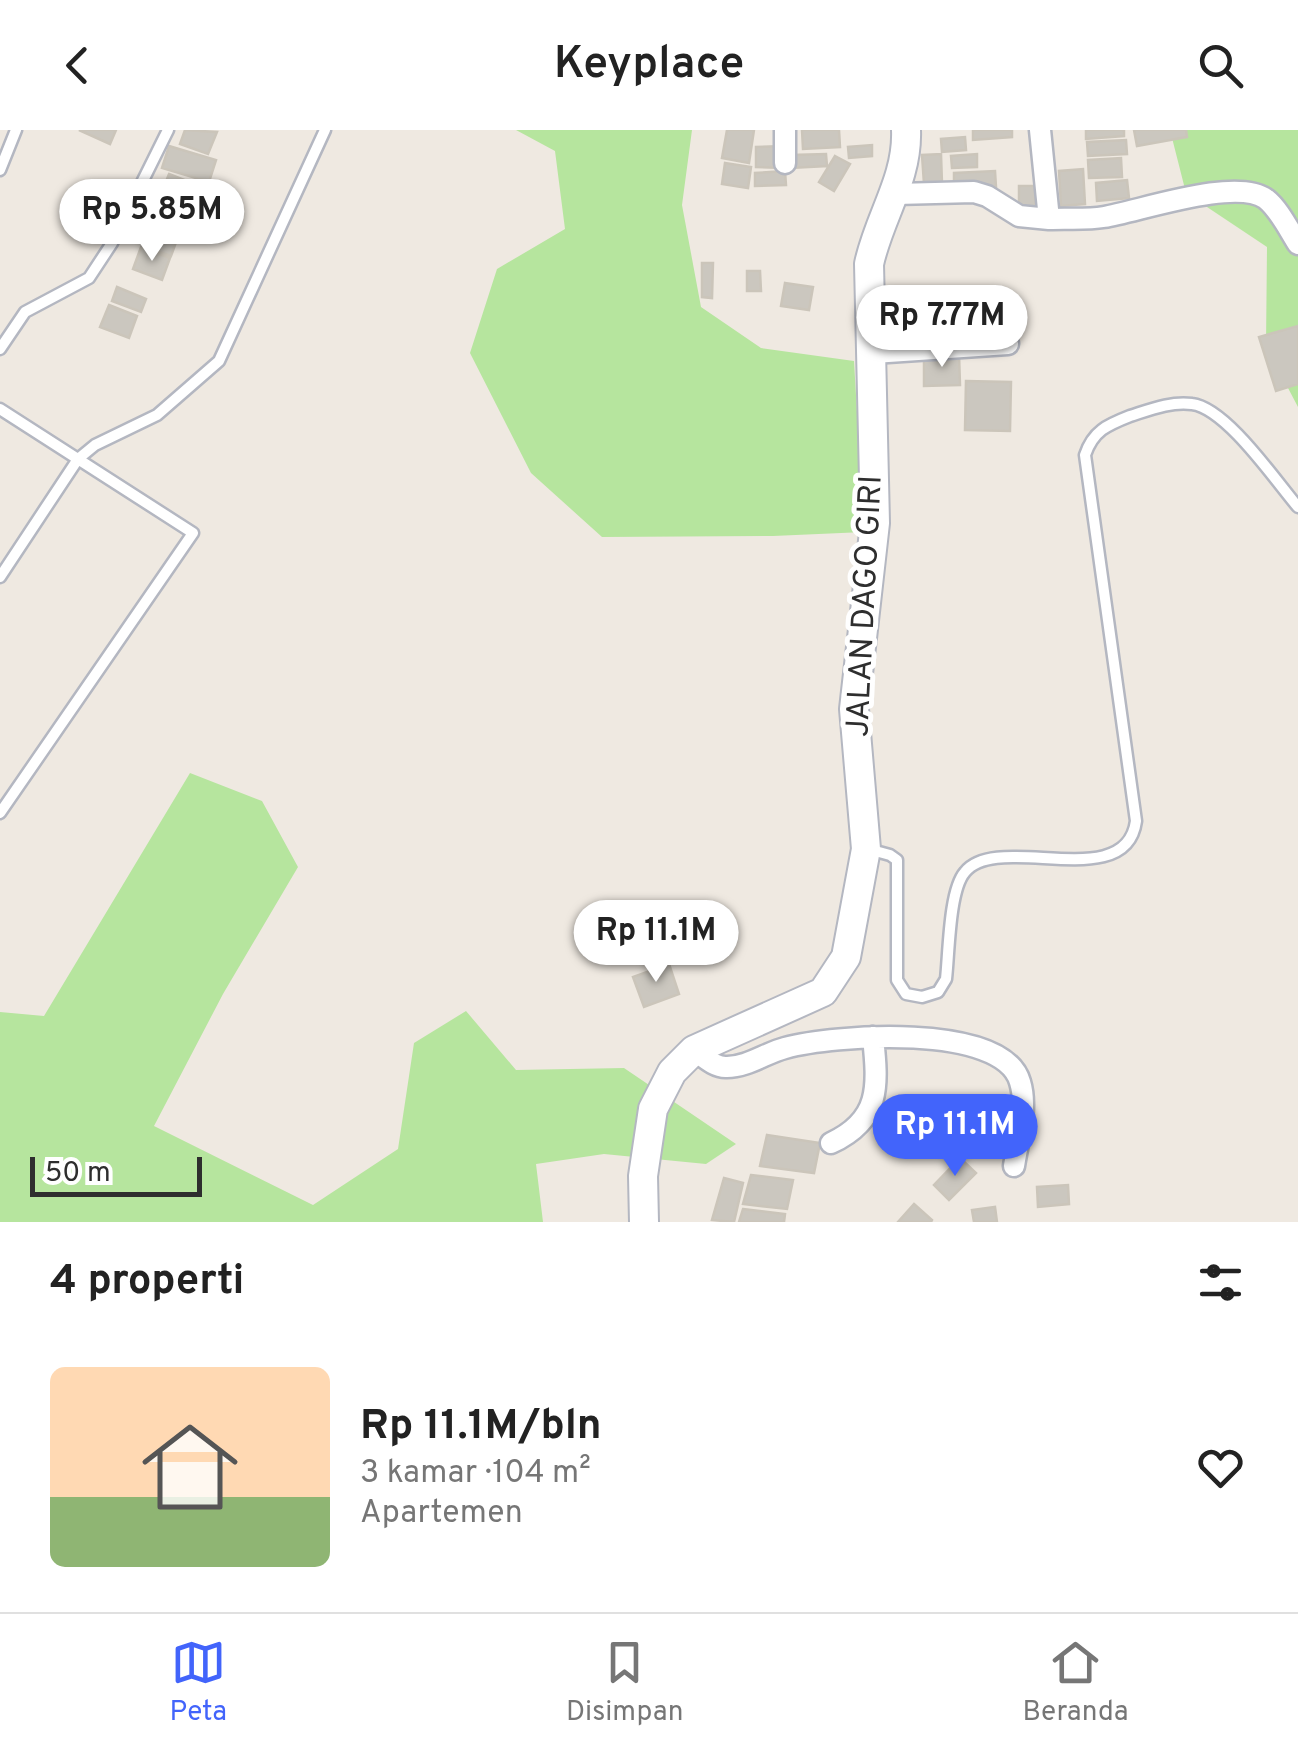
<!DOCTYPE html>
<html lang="id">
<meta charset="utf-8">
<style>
body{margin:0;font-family:Overpass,sans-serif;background:#f2f2f2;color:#222;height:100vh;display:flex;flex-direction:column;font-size:38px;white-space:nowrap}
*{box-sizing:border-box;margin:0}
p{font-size:32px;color:#767676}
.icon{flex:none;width:55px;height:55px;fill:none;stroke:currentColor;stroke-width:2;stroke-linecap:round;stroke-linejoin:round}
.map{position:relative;height:1092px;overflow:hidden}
.side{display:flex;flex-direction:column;background:#fff;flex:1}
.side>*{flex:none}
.scale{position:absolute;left:30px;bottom:25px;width:172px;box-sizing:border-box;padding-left:10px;border:5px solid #2e2e2e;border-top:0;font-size:28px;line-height:35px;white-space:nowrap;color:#2e2e2e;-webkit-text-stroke:8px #fff;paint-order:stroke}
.price{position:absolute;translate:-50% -85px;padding:0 22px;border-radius:35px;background:#fff;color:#222;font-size:32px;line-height:65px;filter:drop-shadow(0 2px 5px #0008)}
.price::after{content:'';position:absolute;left:50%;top:60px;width:30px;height:22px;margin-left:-15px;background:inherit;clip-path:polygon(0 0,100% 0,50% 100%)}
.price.selected{background:#4264fb;color:#fff}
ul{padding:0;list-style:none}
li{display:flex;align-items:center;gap:30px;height:250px;padding:0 50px}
li span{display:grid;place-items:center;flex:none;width:280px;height:200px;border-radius:15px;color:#555}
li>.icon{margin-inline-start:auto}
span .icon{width:120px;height:120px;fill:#fffc;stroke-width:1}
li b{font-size:42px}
h2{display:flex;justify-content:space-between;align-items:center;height:120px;padding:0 50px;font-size:42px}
header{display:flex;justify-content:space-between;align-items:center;height:130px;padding:0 50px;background:#fff;font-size:45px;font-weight:600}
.dock{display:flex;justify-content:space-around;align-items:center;height:140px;border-top:2px solid #e0e0e0;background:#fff;font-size:28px;color:#767676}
.dock a{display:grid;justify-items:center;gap:5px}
.dock .selected{color:#4264fb}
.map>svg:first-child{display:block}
.green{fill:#b6e59e}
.building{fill:#cbc7bf;stroke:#cbc5ba;stroke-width:2.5}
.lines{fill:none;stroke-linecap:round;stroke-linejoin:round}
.service-casing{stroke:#b4b7c1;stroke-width:15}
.minor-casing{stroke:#b4b7c1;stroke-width:25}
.secondary-casing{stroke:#b4b7c1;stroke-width:32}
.service{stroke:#fff;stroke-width:10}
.minor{stroke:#fff;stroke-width:20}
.secondary{stroke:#fff;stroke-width:28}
.labels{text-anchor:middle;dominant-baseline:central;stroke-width:10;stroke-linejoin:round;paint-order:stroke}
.street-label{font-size:32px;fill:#2e2e2e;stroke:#fff}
</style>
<header><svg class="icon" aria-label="back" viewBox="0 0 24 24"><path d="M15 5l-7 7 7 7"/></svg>Keyplace<svg class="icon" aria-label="search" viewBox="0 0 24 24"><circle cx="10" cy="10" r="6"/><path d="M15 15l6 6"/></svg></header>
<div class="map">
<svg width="1298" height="1092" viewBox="0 0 1298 1092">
<rect width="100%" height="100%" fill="#efe9e1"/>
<path class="green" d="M516,0H692L682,75L701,177L761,218L854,231L864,402L773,406L602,407L531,343L470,223L497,139L565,99L555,21Z
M1170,0H1298V277L1266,216L1267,117L1186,63Z
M190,643L262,671L298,737L223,864L154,996L313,1075L398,1019L414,913L466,881L516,940L624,938L736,1014L706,1034L604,1024L536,1034L543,1092H0V882L44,886Z"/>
<path class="building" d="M79,0H116L110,14Z
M185,0L217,2L208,24L180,14Z
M727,0H754L749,33L722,28Z
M802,0H839L840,17L803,19Z
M973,0H1012V7L973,10Z
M1086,0H1124V6L1086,9Z
M1134,0H1186L1187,7L1137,16Z
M965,7L966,20L942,22L941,9Z
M1126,10L1127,24L1088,26L1087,12Z
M872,15V26L849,28L848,17Z
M169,16L216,30L209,52L162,38Z
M783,16L782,38L756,37V17Z
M826,24L827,36L791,38V25Z
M941,24L942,53L924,54L922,25Z
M977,24V37L952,38L951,26Z
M835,26L850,34L834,61L819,52Z
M1121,28L1122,47L1089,48L1088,30Z
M725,33L751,37L748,58L722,54Z
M1083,39L1085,74L1061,76L1059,41Z
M785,41L786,55L755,56V43Z
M995,41L996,57L954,59V43Z
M169,44L197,55L189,77L160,66Z
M1127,50L1129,68L1097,71L1096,53Z
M1019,56H1035V77H1019Z
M147,65L193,81L185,103L139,86Z
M150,94L179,104L171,126L142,116Z
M141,117L170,128L162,150L133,139Z
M702,133H713L712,168L702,167Z
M747,141H760L761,161H747Z
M785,153L813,157L809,180L781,176Z
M117,157L146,169L141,182L112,171Z
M109,175L137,186L129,208L100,197Z
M1298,196V254L1276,261L1259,207Z
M959,224L960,255L924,256V225Z
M966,251L1011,252L1010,301L965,300Z
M669,834L679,864L644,877L633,847Z
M767,1005L820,1013L814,1043L760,1036Z
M960,1028L976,1043L949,1070L934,1055Z
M751,1045L793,1050L787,1079L743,1074Z
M724,1048L743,1053L734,1092L712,1090Z
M1068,1055L1069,1074L1038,1077L1037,1057Z
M914,1074L932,1090L931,1092H898Z
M995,1077L997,1092H974L972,1080Z
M743,1079L785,1084L784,1092H739Z"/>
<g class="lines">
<g class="service-casing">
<path id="service" d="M0,40L16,0
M0,219L25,182L89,148L112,113L168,0
M0,279L193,403L0,683
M0,447L78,329L95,315L157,285L219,231L325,0
M868,719L890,725L897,730V850L906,864L922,867L938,862L946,849C949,823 949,760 965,742C997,701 1126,765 1136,691L1085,325C1093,301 1107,295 1130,286C1149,280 1171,271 1192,274C1226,278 1275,350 1298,377"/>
</g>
<g class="minor-casing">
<path id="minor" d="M785,0V33
M896,64L974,62L987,66L1019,86L1049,89L1040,0
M1049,89C1067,88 1086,90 1104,87C1140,81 1236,47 1266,69C1279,79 1289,100 1298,114
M873,223L1008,214
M694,920C704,927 715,938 727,937C747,937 766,923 785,918C832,905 1003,892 1020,952C1028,978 1018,1010 1014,1036
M831,1013C881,990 878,956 873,907"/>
</g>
<g class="secondary-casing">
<path id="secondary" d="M644,1092L643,1046L653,979L672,942L694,920L823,862L846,827L866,719L854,579L875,393L869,134C879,87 908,49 906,0"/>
</g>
<use href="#service" class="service"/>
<use href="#minor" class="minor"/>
<use href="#secondary" class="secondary"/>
</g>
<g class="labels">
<g class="street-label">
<text transform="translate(866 476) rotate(-87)">JALAN DAGO GIRI</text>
</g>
</g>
</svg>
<div class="scale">50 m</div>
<b class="price" style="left:152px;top:134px">Rp 5.85M</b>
<b class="price" style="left:942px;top:240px">Rp 7.77M</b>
<b class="price" style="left:656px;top:855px">Rp 11.1M</b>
<b class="price selected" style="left:955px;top:1049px">Rp 11.1M</b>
</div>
<section class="side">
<h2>4 properti<svg class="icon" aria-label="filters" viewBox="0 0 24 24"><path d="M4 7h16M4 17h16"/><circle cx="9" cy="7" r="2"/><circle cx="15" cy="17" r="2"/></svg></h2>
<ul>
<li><span style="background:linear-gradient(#ffd9b3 65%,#8fb573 0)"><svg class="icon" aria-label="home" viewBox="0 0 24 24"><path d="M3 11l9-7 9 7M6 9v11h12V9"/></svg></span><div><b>Rp 11.1M/bln</b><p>3 kamar · 104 m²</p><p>Apartemen</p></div><svg class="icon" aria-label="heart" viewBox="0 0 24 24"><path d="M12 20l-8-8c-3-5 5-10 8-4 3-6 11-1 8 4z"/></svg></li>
</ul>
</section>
<nav class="dock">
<a class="selected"><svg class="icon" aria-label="map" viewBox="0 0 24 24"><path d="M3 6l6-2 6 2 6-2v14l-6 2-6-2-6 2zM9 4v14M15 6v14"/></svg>Peta</a>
<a><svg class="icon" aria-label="saved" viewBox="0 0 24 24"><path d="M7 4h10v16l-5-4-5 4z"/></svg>Disimpan</a>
<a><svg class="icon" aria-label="home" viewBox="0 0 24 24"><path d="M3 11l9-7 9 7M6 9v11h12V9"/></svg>Beranda</a>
</nav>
